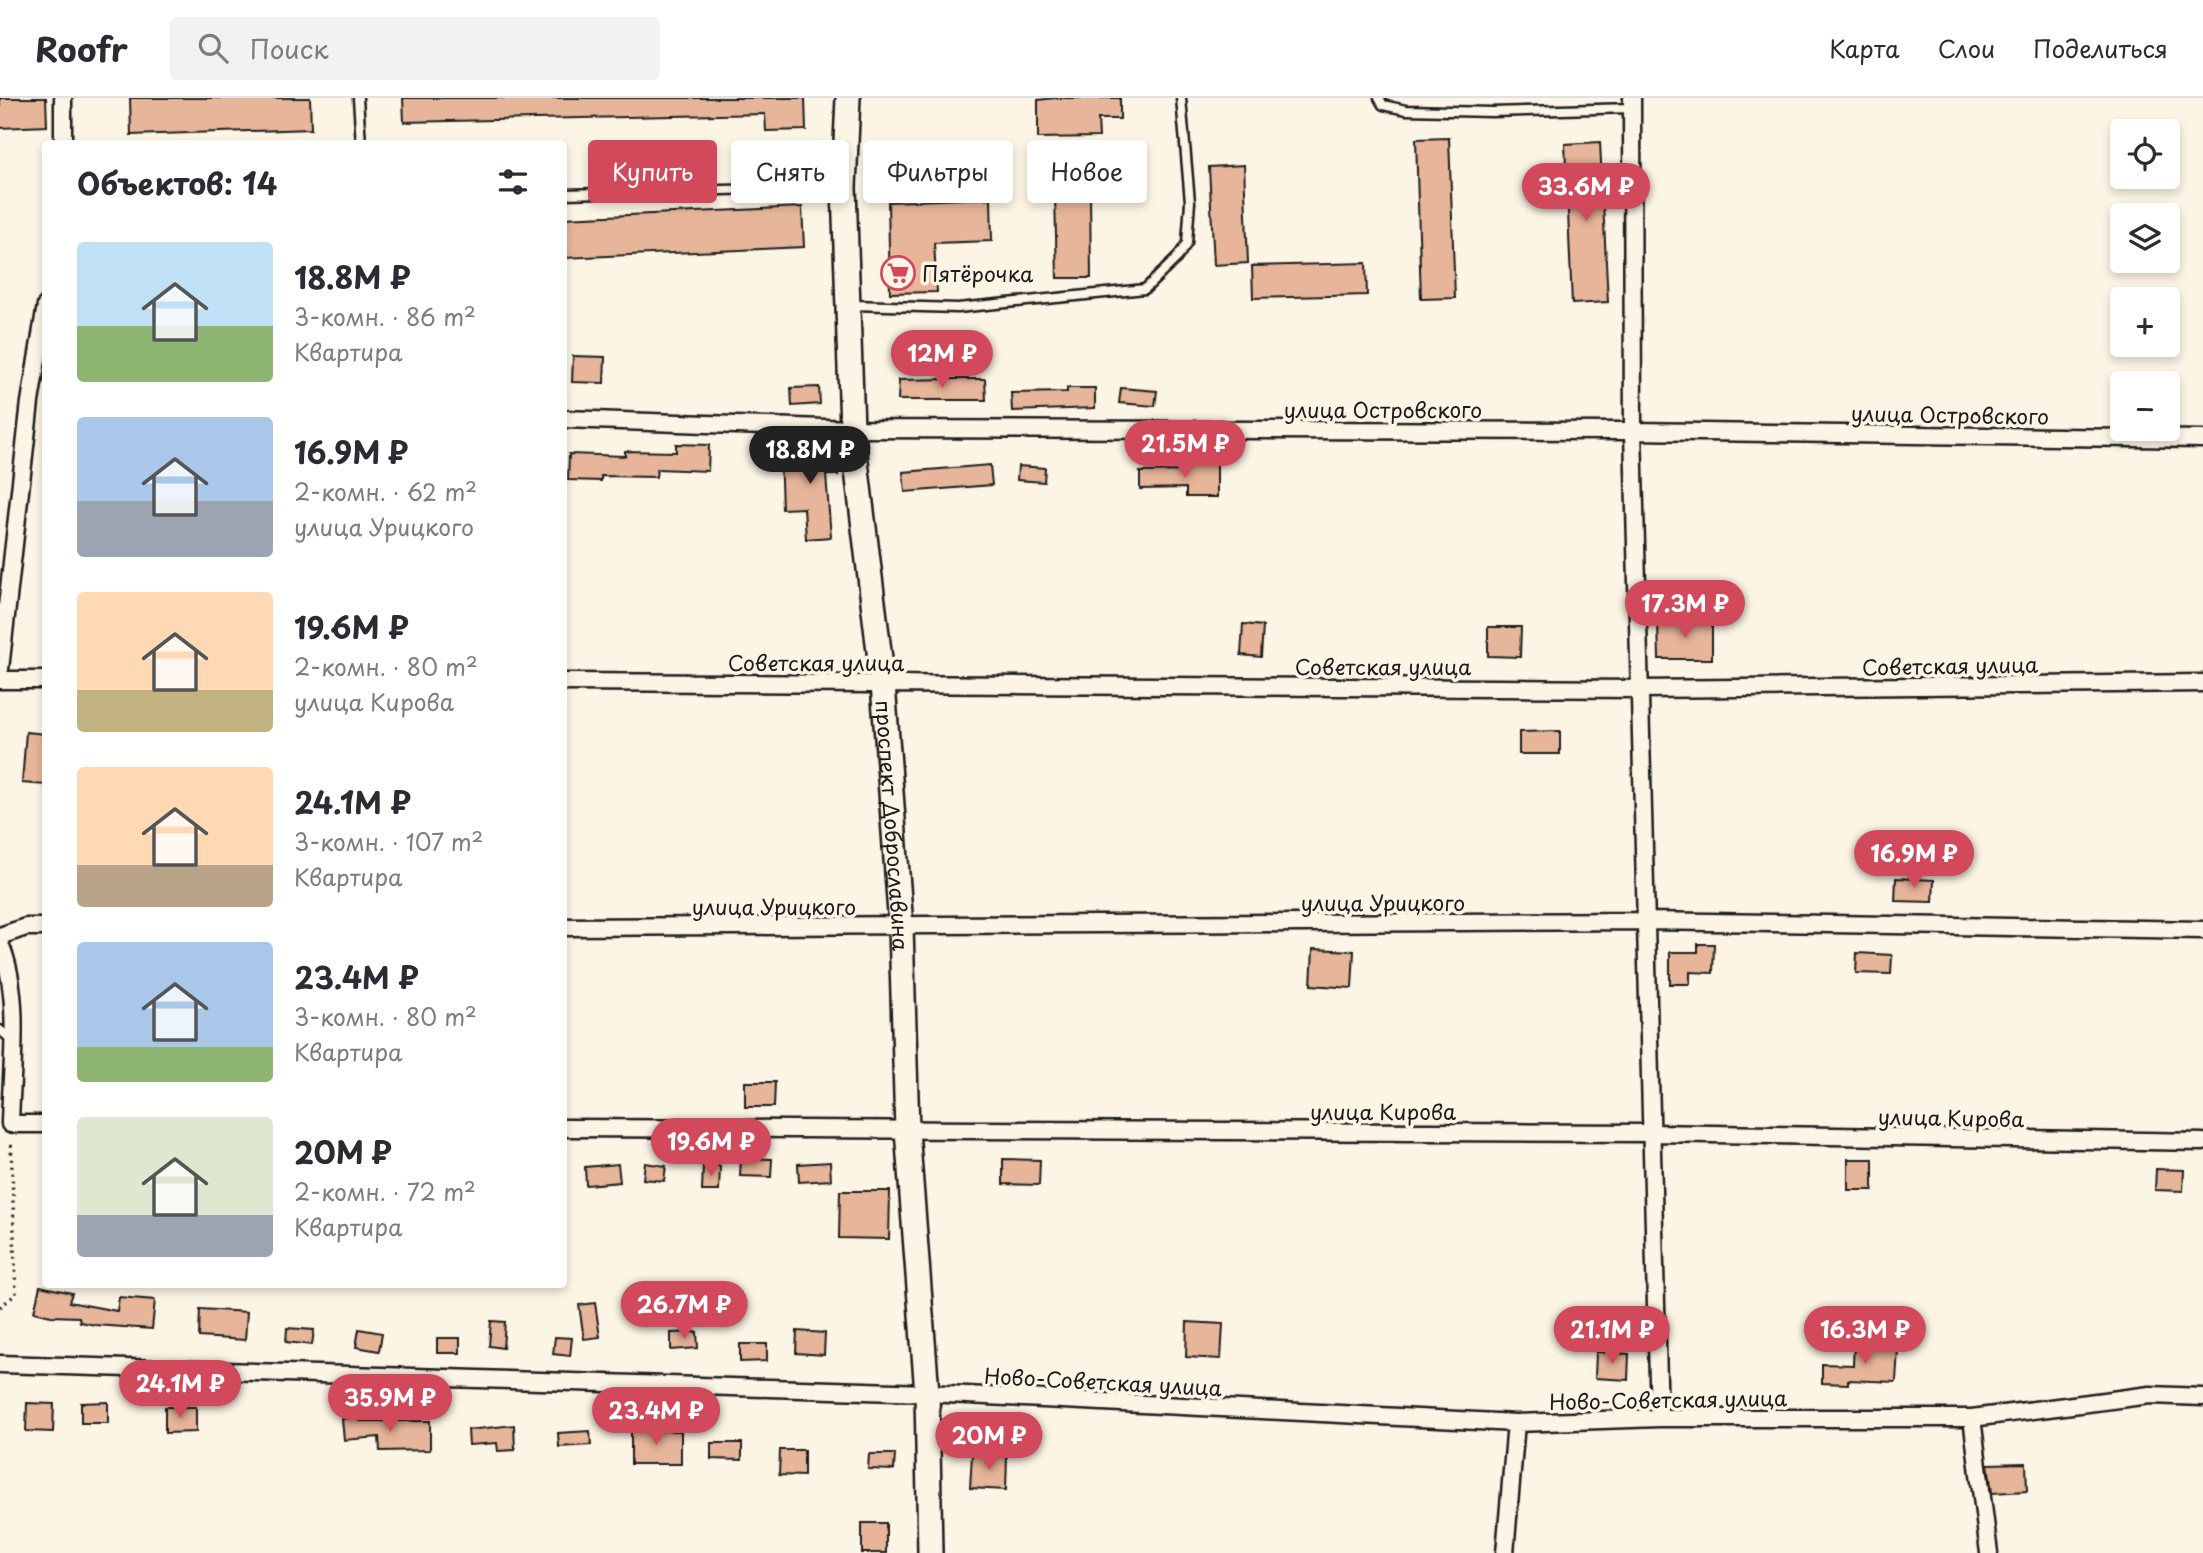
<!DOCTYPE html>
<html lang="ru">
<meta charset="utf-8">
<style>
body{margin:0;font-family:"Playpen Sans",sans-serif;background:#f2f2f3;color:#2b2b33;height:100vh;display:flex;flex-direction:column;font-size:26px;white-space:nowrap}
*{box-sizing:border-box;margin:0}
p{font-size:23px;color:#7c7c81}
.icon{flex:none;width:38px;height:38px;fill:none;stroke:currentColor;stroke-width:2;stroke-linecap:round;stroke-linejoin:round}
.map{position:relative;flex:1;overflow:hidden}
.side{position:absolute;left:42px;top:42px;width:525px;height:1148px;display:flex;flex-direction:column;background:#fff;border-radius:7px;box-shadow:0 4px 10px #0003}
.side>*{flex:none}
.banner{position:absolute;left:588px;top:42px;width:665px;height:63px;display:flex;gap:14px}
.controls{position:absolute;left:2110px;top:21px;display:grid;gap:14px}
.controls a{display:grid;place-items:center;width:70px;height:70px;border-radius:7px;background:#fff;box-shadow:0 4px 10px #0003;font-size:35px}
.price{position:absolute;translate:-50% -60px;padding:0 16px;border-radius:24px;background:#d1495b;color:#fff;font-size:23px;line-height:46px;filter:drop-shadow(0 2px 4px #0008)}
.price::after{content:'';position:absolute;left:50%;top:42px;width:21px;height:16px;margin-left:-10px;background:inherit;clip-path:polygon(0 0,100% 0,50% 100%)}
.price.active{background:#222;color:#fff}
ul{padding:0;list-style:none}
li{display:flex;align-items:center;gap:21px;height:175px;padding:0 35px}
li span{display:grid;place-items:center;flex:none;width:196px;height:140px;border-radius:7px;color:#555}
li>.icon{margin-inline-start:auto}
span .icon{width:84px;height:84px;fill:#fffc;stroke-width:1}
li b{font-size:30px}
h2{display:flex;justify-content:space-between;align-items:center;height:84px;padding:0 35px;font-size:30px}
.tag{padding:0 24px;border-radius:7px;background:#fff;box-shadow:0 4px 10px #0003;font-size:24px;line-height:63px}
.tag.active{background:#d1495b;color:#fff}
header{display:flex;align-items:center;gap:42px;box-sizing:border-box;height:98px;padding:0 35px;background:#fff;border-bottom:2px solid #e1e1e2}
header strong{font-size:33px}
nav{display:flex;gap:38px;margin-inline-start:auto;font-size:24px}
.search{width:490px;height:63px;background:#f2f2f3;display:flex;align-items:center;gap:18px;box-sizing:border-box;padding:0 24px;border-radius:7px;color:#7c7c81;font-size:26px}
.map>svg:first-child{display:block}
.building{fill:#e7b599;stroke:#1c1c1c;stroke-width:2}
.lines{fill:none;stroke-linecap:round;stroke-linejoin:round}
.lane-casing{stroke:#1c1c1c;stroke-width:13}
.street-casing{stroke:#1c1c1c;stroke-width:21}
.secondary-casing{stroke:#1c1c1c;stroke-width:28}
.path{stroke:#1c1c1c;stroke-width:3.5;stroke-dasharray:2 5;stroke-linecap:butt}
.lane{stroke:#fcf5e5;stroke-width:8}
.street{stroke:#fcf5e5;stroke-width:16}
.secondary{stroke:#fcf5e5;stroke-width:23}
.labels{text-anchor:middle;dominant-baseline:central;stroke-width:7;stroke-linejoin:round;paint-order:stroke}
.poi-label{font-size:21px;fill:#1c1c1c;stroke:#fcf5e5;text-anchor:start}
.street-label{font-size:21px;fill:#1c1c1c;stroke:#fcf5e5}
</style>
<header>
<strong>Roofr</strong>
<div class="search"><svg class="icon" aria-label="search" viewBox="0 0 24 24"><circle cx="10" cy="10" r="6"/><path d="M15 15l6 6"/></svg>Поиск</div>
<nav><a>Карта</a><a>Слои</a><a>Поделиться</a></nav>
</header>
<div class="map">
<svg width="2203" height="1455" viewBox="0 0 2203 1455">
<rect width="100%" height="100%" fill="#fcf5e5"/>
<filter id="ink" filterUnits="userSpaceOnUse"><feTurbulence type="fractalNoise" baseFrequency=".0143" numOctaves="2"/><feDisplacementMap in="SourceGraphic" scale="14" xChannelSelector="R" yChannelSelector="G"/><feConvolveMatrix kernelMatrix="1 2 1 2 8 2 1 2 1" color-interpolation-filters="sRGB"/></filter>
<g filter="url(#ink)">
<path class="building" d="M0,0H46L47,28L0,30Z
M130,0H310L311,31L131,37Z
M403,0H805L806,32L766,33L765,16L404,24Z
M1055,0H1120V21H1098L1099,39L1038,40V2Z
M1449,40L1455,200L1421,201L1416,41Z
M1600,44L1608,204L1572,206L1565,46Z
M1244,67L1248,165L1214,167L1209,69Z
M1090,95L1091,180H1057L1055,96Z
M991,100L992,143L934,145L937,194L890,195L888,104Z
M802,109L804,149L564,160V120Z
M1366,165L1367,197L1253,200L1252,168Z
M573,258L605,259L604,285L572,284Z
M948,281H985L986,302H898L899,282Z
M819,289L820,306L792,308L791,290Z
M1067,290H1095V310L1012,313L1011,295L1067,294Z
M1121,290L1157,293L1155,308L1119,305Z
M837,345L838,377H826L831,439L806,441L804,410L782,411L780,355H809L808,346Z
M676,346L709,347L708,373L657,371L656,379L601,378V383L568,382L569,356L625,358V353L676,354Z
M1187,365H1217V399H1186V390L1140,391V374L1187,373Z
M990,367L992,387L905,394L903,374Z
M1018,368L1045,370L1044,384L1017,382Z
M1712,523V561H1659L1658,524Z
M1243,526L1263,528L1261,559L1241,557Z
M1488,529H1521L1520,559L1488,558Z
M1560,633V656H1519V634Z
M26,634L46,636V687L22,685Z
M1896,780L1934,782L1933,804L1895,803Z
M1698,846H1714L1713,875L1690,874V886H1670V854H1698Z
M1313,851L1354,853L1352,890L1311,887Z
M1857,855L1892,857L1891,876L1856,875Z
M745,984H775L774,1009H745Z
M741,1060L772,1061L771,1079L740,1078Z
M1003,1061L1040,1062L1039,1087L1003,1086Z
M1848,1061H1873V1092H1848Z
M830,1064L831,1082L799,1084L798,1066Z
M645,1065L666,1068L664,1083L643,1081Z
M618,1066L620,1084L586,1087L585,1069Z
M703,1068H720L719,1093H702Z
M2156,1071L2184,1072L2183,1093L2155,1092Z
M840,1093H890L889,1141L839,1140Z
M40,1188L72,1195L69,1204L117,1213L119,1199L155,1202L152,1231L95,1227L80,1224L79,1219L51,1218L34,1214Z
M595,1205L600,1239L584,1241L579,1207Z
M200,1211L247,1214L245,1242L199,1239Z
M491,1223L505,1224L503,1250L489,1248Z
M1187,1224L1223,1226L1221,1261L1186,1259Z
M287,1230L314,1232L312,1247L286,1244Z
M359,1231L382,1235L379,1253L356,1249Z
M797,1233L825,1235L824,1257L796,1255Z
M697,1234L698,1250L671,1252V1235Z
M555,1239L572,1240L570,1258L553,1256Z
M437,1240H460V1255H437Z
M740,1246H767V1263L740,1264Z
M1854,1247L1898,1250L1896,1284L1848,1282V1286L1822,1285V1266L1853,1267Z
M1596,1254L1629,1256L1628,1282L1595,1280Z
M108,1304V1325H81V1305Z
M27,1305L54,1306L53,1334L26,1333Z
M165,1309H196V1334L165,1335Z
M360,1319V1323H430V1352L380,1353L379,1339L344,1342L342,1321Z
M514,1327L515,1352L498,1353L497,1345L469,1347L468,1332Z
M631,1332L681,1333V1366H631Z
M590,1333L591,1347L559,1349L558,1335Z
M711,1345H742V1362L711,1361Z
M780,1352H804V1378L779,1377Z
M869,1356H895L894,1372L868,1371Z
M972,1356L1007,1357L1006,1392L970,1390Z
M2026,1365L2027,1393L1992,1395L1988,1366Z
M862,1425H886V1455H862Z"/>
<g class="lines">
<g class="lane-casing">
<path id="lane" d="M358,0L361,46
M1379,0L1383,7L1406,12L1492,14L1632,10
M564,96L841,89
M851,207L958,210L1145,191L1177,160L1187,145L1190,104L1181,0
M0,932L12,942"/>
</g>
<g class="street-casing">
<path id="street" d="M1632,0L1633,333L1659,1320
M63,46V0
M564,321L852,331L1633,333L2203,341
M0,571L30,304L46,207
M0,582H46
M564,584L1640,591L2203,585
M564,829L1646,823L2203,832
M0,838L26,829H46
M0,846C22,895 11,972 10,1026H46
M564,1030L1651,1035L2203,1044
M0,1266L927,1295L1516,1325L1659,1320H1972L2150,1297L2203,1299
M1972,1320L1989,1455
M1505,1455L1516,1325"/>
</g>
<g class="secondary-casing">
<g id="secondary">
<path id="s1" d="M848,0L844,89L852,331L883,586L901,829L907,1032L927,1295L930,1455"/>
</g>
</g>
<path class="path" d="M0,1209L16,1196L11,1042"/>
<use href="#lane" class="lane"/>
<use href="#street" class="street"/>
<use href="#secondary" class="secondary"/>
</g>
</g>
<defs>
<g id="supermarket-ring" transform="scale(1.75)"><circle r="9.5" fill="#fcf5e5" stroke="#d1495b" stroke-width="1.5"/><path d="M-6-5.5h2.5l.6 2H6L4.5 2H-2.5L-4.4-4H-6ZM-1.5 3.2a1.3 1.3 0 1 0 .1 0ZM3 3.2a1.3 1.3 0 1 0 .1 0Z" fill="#d1495b"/></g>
</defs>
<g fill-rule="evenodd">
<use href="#supermarket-ring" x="898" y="175"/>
</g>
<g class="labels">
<g class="poi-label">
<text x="922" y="175">Пятёрочка</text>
</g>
<g class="street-label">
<text x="1383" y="311">улица Островского</text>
<text transform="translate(1950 316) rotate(1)">улица Островского</text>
<text x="816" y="564">Советская улица</text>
<text transform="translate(1950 567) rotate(-1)">Советская улица</text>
<text x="1383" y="568">Советская улица</text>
<text stroke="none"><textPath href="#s1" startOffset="730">проспект Доброславина</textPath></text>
<text x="1383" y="804">улица Урицкого</text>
<text x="774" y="808">улица Урицкого</text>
<text x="1383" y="1013">улица Кирова</text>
<text transform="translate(1951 1019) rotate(1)">улица Кирова</text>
<text transform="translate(1103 1283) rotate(3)">Ново-Советская улица</text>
<text transform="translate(1668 1301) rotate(-1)">Ново-Советская улица</text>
</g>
</g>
</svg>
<div class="controls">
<a><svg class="icon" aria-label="locate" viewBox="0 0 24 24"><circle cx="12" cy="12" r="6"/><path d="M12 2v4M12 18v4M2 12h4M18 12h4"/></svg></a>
<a><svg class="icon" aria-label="layers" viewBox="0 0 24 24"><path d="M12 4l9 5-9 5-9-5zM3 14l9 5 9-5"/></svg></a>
<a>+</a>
<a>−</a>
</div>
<b class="price" style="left:1586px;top:125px">33.6M ₽</b>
<b class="price" style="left:942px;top:292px">12M ₽</b>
<b class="price" style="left:1185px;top:382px">21.5M ₽</b>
<b class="price active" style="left:810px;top:388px">18.8M ₽</b>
<b class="price" style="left:1685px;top:542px">17.3M ₽</b>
<b class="price" style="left:1914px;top:792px">16.9M ₽</b>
<b class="price" style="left:711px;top:1080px">19.6M ₽</b>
<b class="price" style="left:684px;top:1243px">26.7M ₽</b>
<b class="price" style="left:1612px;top:1268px">21.1M ₽</b>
<b class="price" style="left:1865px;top:1268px">16.3M ₽</b>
<b class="price" style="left:180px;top:1322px">24.1M ₽</b>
<b class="price" style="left:390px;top:1336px">35.9M ₽</b>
<b class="price" style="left:656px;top:1349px">23.4M ₽</b>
<b class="price" style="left:989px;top:1374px">20M ₽</b>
<div class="banner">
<a class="tag active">Купить</a>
<a class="tag">Снять</a>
<a class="tag">Фильтры</a>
<a class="tag">Новое</a>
</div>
<section class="side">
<h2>Объектов: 14<svg class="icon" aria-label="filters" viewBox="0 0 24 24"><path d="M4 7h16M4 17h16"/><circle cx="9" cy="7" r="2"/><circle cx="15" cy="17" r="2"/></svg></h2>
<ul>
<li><span style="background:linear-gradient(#bfe0f5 60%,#8fb573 0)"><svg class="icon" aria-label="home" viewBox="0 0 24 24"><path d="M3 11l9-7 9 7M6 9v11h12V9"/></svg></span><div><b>18.8M ₽</b><p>3-комн. · 86 m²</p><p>Квартира</p></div></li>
<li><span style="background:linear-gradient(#a9c7e8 60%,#9aa5b1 0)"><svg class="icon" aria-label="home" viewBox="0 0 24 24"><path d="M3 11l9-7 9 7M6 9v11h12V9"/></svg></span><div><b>16.9M ₽</b><p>2-комн. · 62 m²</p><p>улица Урицкого</p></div></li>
<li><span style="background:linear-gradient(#ffd9b3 70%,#c2b280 0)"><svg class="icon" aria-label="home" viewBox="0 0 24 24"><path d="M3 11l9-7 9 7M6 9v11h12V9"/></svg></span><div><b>19.6M ₽</b><p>2-комн. · 80 m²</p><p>улица Кирова</p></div></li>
<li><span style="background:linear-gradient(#ffd9b3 70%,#b9a48a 0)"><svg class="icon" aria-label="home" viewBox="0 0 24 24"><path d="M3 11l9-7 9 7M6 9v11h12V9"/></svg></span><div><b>24.1M ₽</b><p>3-комн. · 107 m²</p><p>Квартира</p></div></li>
<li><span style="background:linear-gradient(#a9c7e8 75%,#8fb573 0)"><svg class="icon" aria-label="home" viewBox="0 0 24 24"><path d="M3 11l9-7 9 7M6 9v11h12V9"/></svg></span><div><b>23.4M ₽</b><p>3-комн. · 80 m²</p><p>Квартира</p></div></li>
<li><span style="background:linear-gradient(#dfe7d0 70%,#9aa5b1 0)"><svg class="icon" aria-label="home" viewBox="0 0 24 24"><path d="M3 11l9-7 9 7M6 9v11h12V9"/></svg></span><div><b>20M ₽</b><p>2-комн. · 72 m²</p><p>Квартира</p></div></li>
</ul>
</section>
</div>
